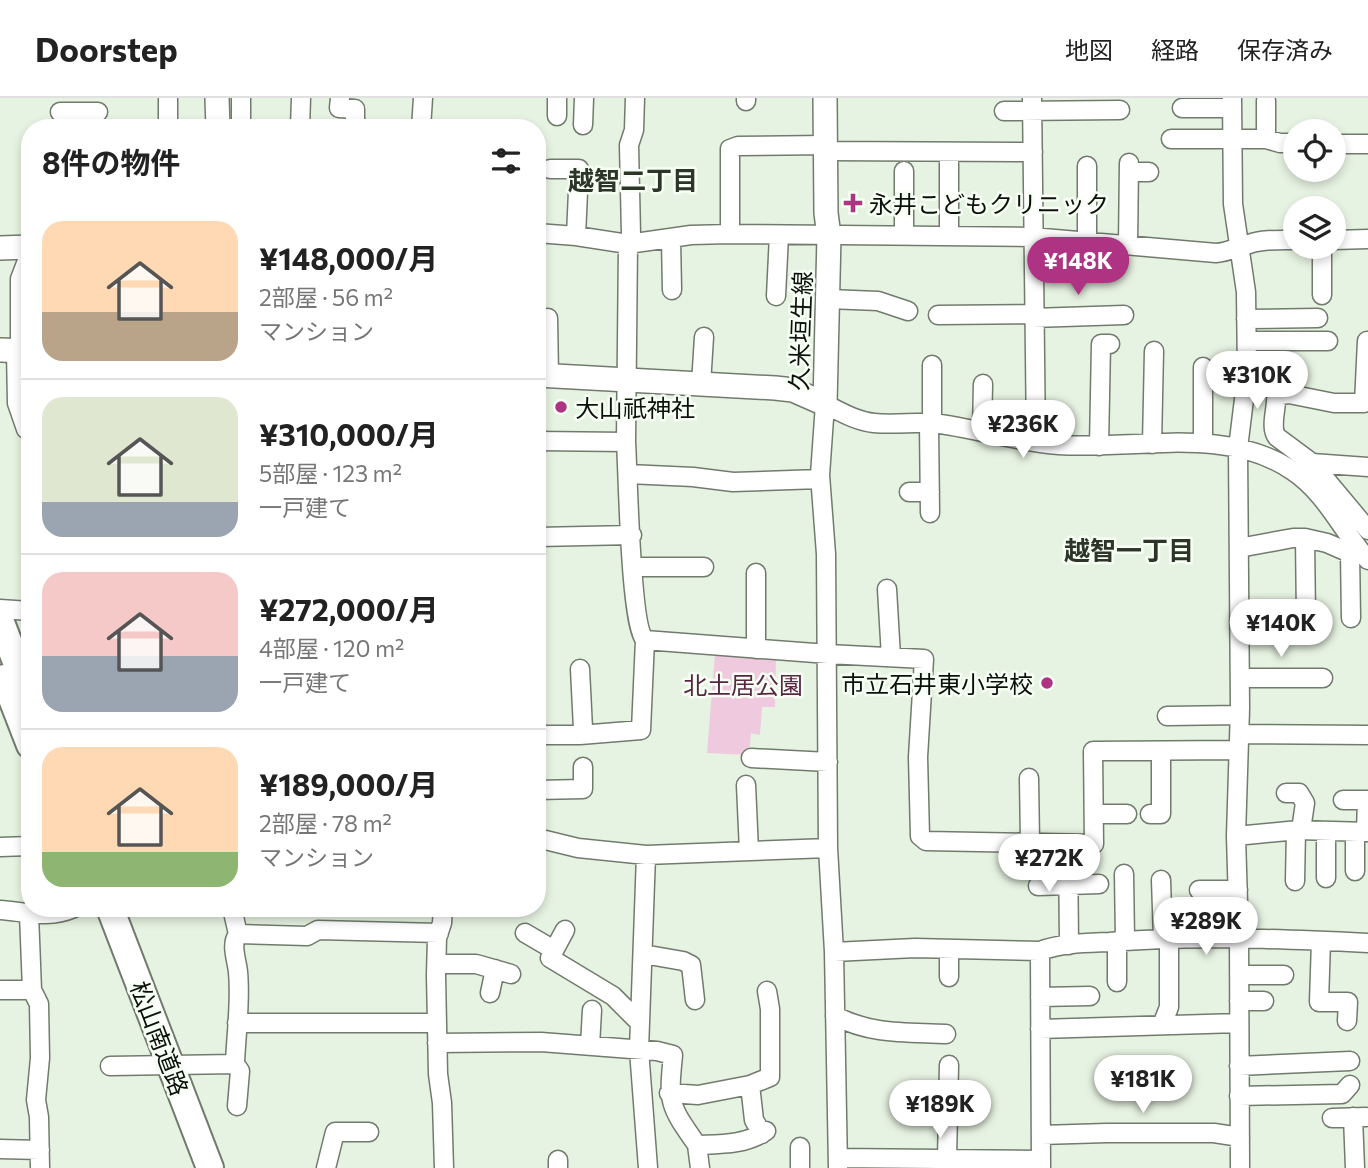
<!DOCTYPE html>
<html lang="ja">
<meta charset="utf-8">
<style>
body{margin:0;font-family:Commissioner,"Noto Sans JP",sans-serif;background:#f2f2f2;color:#222;height:100vh;display:flex;flex-direction:column;font-size:26px;white-space:nowrap}
*{box-sizing:border-box;margin:0}
p{font-size:23px;color:#767676}
.icon{flex:none;width:38px;height:38px;fill:none;stroke:currentColor;stroke-width:2;stroke-linecap:round;stroke-linejoin:round}
.map{position:relative;flex:1;overflow:hidden}
.details{position:absolute;left:21px;top:21px;width:525px;height:798px;display:flex;flex-direction:column;background:#fff;border-radius:28px;box-shadow:0 4px 10px #0003}
.details>*{flex:none}
.buttons{position:absolute;left:1283px;top:21px;display:grid;gap:14px}
.buttons a{display:grid;place-items:center;width:63px;height:63px;border-radius:50%;background:#fff;box-shadow:0 4px 10px #0003;font-size:35px}
.price{position:absolute;translate:-50% -60px;padding:0 16px;border-radius:24px;background:#fff;color:#222;font-size:23px;line-height:46px;filter:drop-shadow(0 2px 4px #0008)}
.price::after{content:'';position:absolute;left:50%;top:42px;width:21px;height:16px;margin-left:-10px;background:inherit;clip-path:polygon(0 0,100% 0,50% 100%)}
.price.selected{background:#af3383;color:#fff}
ul{padding:0;list-style:none}
li{display:flex;align-items:center;gap:21px;height:175px;padding:0 21px}
li+li{border-top:2px solid #e0e0e0}
li span{display:grid;place-items:center;flex:none;width:196px;height:140px;border-radius:21px;color:#555}
li>.icon{margin-inline-start:auto}
span .icon{width:84px;height:84px;fill:#fffc;stroke-width:1}
li b{font-size:30px}
h2{display:flex;justify-content:space-between;align-items:center;height:84px;padding:0 21px;font-size:30px}
header{display:flex;align-items:center;gap:42px;box-sizing:border-box;height:98px;padding:0 35px;background:#fff;border-bottom:2px solid #e0e0e0}
header strong{font-size:33px}
nav{display:flex;gap:38px;margin-inline-start:auto;font-size:24px}
.map>svg:first-child{display:block}
.green{fill:#efc9dd}
.lines{fill:none;stroke-linecap:round;stroke-linejoin:round}
.minor-casing{stroke:#717b6d;stroke-width:21}
.major-casing{stroke:#717b6d;stroke-width:26}
.highway-casing{stroke:#717b6d;stroke-width:30}
.minor{stroke:#fff;stroke-width:18}
.major{stroke:#fff;stroke-width:23}
.highway{stroke:#fff;stroke-width:26}
.poi-dot{fill:#af3383;stroke:#f7fef4;stroke-width:2.5}
.labels{text-anchor:middle;dominant-baseline:central;stroke-width:5;stroke-linejoin:round;paint-order:stroke}
.poi-label{font-size:24px;fill:#0c100b;stroke:#f7fef4;text-anchor:start}
.street-label{font-size:24px;fill:#0c100b;stroke:#f7fef4}
.park-label{font-size:24px;fill:#572643;stroke:#f7fef4}
.neighbourhood-label{font-size:26px;font-weight:bold;fill:#2c3528;stroke:#f7fef4}
</style>
<header>
<strong>Doorstep</strong>
<nav><a>地図</a><a>経路</a><a>保存済み</a></nav>
</header>
<div class="map">
<svg width="1368" height="1070" viewBox="0 0 1368 1070">
<rect width="100%" height="100%" fill="#e7f3e2"/>
<path class="green" d="M715,555L776,558L775,609H762L760,637L751,635L749,657L707,655Z"/>
<g class="lines">
<g class="minor-casing">
<path id="minor" d="M168,0V30
M241,0V30
M340,0L339,10L355,11V30
M1032,0L1036,344
M1232,0L1233,106L1246,194L1247,277L1238,350L1240,610L1236,738L1239,839L1240,1070
M746,3V0
M1266,3V41
M1182,10H1232
M1004,13L1120,12
M60,14H98
M557,18V0
M583,27L584,0
M300,30L301,0
M421,30L423,0
M1171,41H1266L1280,45H1295
M1334,46H1368
M827,53L1033,54
M949,54V137
M550,71H579L576,138
M904,73V136
M1129,74H1149
M537,135L576,138L628,146L691,137L730,136L1032,139L1216,155C1229,154 1237,149 1249,146C1263,141 1280,142 1295,142
M730,136V51L738,48L826,47
M671,141L672,192
M1334,142L1368,141
M1087,144V68
M1128,147L1129,65
M1322,149V197
M776,198L779,137
M828,201L878,203L908,213
M938,217L1033,216
M548,220L549,278
M1033,220L1124,217
M1246,221L1318,220
M1247,243H1328
M1367,243L1364,305H1334L1289,296L1281,297L1276,302C1276,313 1270,330 1277,339L1312,365L1368,369
M16,253L17,305L26,331L30,332
M20,253V181L30,155
M932,267V325
M1203,269V345
M701,286L704,239
M929,325L930,415
M982,334L983,286
M537,343L626,344L628,146L631,137L629,47L634,32L635,0
M626,344C628,374 630,527 645,542L828,556L924,561L918,659L920,738L926,743L1094,746L1093,653L1238,652
M1152,346L1154,253
M1099,348L1101,246H1110
M1308,370L1312,365L1368,432
M628,376L693,379L733,384L820,381
M909,394H930
M537,439L632,437
M1239,450L1293,440H1305
M1350,455L1351,520
M633,469H704
M756,475V551
M887,491L891,559
M0,511L30,513
M1239,523H1281L1306,520L1305,440L1327,445L1350,455L1358,450
M580,571L583,631L580,637
M1240,580H1323
M1167,618L1240,617
M1239,636L1368,637
M537,637H580L641,632L645,542
M751,660L828,664
M1029,680L1030,744
M746,687L749,753
M537,692L583,691V669
M1286,695H1299L1305,705L1301,732
M1343,702H1367L1366,734
M1094,716H1127
M1150,716H1161V653
M1355,734V773
M1236,738L1298,732L1368,734
M537,740L578,750L646,757L828,750
M1068,746L1069,847
M0,749L30,748
M646,757L639,952L648,1070
M1124,776L1125,842
M1326,780V733
M1161,782L1163,841
M1295,783L1296,732
M1038,788L1099,786
M1199,792H1238
M232,810L238,836L307,838L318,832L439,835
M443,810L442,825L437,840L436,877L438,976L442,1005L444,1070
M0,812C27,814 48,821 74,810
M29,816L32,892L39,906L40,960L36,1002L39,1019L40,1070
M565,832L550,860L613,898L639,924
M525,835L554,852
M1117,843V884
M1321,843L1319,904H1348L1347,923
M949,851V879
M1040,853L1041,1070
M834,854L915,850L1040,853C1062,845 1086,845 1109,844C1195,837 1282,841 1368,845
M643,856L683,863L691,867L695,902
M437,866H476L511,876
M1239,877H1284
M0,892H32
M490,895L495,871
M1040,899L1090,898
M1239,903H1264
M835,918C873,937 905,934 946,936
M237,925H437
M1162,927L1169,909V841
M1040,931L1239,925
M437,945L541,944L657,953L673,957C668,1006 669,1007 697,1047
M590,948L592,912
M110,968L235,966
M1239,968L1350,963
M750,987L754,1022L762,1036
M669,995L698,997L750,987L770,979V911L767,893
M1239,998L1342,996L1350,987
M237,1008L240,973L235,966C236,936 241,904 238,874C237,862 230,847 238,836
M1353,1019L1355,1070
M1332,1020L1366,1019
M1041,1037L1107,1035H1214L1240,1039
M800,1049V1070
M0,1051L40,1052
M838,1060L1041,1062
M947,1061L949,967
M558,1062V1070
M326,1070L335,1034H369
M700,1070L697,1047C722,1046 744,1047 766,1033
M838,1070L834,854L828,750L826,456L820,377L825,306C841,314 856,323 874,325C894,327 914,324 933,325C975,330 1016,344 1059,347C1134,352 1226,327 1293,373C1326,395 1342,433 1368,462"/>
</g>
<g class="major-casing">
<path id="major" d="M217,0L218,30
M0,150L30,149
M0,252L30,253
M537,277L775,290L793,292L825,306L829,138L826,115L825,0"/>
</g>
<g class="highway-casing">
<path id="highway" d="M0,522L30,600
M4,580L30,647
M110,810L210,1070"/>
</g>
<use href="#minor" class="minor"/>
<use href="#major" class="major"/>
<use href="#highway" class="highway"/>
</g>
<g class="poi-dot">
<path d="M849.5 94.5h7v7h7v7h-7v7h-7v-7h-7v-7h7z"/>
<circle cx="561" cy="309" r="7"/>
<circle cx="1047" cy="585" r="7"/>
</g>
<g class="labels">
<g class="poi-label">
<text x="869" y="105">永井こどもクリニック</text>
<text x="575" y="309">大山祇神社</text>
<text x="1033" y="585" text-anchor="end">市立石井東小学校</text>
</g>
<g class="street-label">
<text transform="translate(800 233) rotate(-88)">久米垣生線</text>
<text transform="translate(160 940) rotate(69)">松山南道路</text>
</g>
<g class="park-label">
<text x="743" y="586">北土居公園</text>
</g>
<g class="neighbourhood-label">
<text x="633" y="81">越智二丁目</text>
<text x="1129" y="451">越智一丁目</text>
</g>
</g>
</svg>
<div class="buttons">
<a><svg class="icon" aria-label="locate" viewBox="0 0 24 24"><circle cx="12" cy="12" r="6"/><path d="M12 2v4M12 18v4M2 12h4M18 12h4"/></svg></a>
<a><svg class="icon" aria-label="layers" viewBox="0 0 24 24"><path d="M12 4l9 5-9 5-9-5zM3 14l9 5 9-5"/></svg></a>
</div>
<b class="price selected" style="left:1078px;top:199px">¥148K</b>
<b class="price" style="left:1257px;top:313px">¥310K</b>
<b class="price" style="left:1023px;top:362px">¥236K</b>
<b class="price" style="left:1281px;top:561px">¥140K</b>
<b class="price" style="left:1049px;top:796px">¥272K</b>
<b class="price" style="left:1206px;top:859px">¥289K</b>
<b class="price" style="left:1143px;top:1017px">¥181K</b>
<b class="price" style="left:940px;top:1042px">¥189K</b>
<section class="details">
<h2>8件の物件<svg class="icon" aria-label="filters" viewBox="0 0 24 24"><path d="M4 7h16M4 17h16"/><circle cx="9" cy="7" r="2"/><circle cx="15" cy="17" r="2"/></svg></h2>
<ul>
<li><span style="background:linear-gradient(#ffd9b3 65%,#b9a48a 0)"><svg class="icon" aria-label="home" viewBox="0 0 24 24"><path d="M3 11l9-7 9 7M6 9v11h12V9"/></svg></span><div><b>¥148,000/月</b><p>2部屋 · 56 m²</p><p>マンション</p></div></li>
<li><span style="background:linear-gradient(#dfe7d0 75%,#9aa5b1 0)"><svg class="icon" aria-label="home" viewBox="0 0 24 24"><path d="M3 11l9-7 9 7M6 9v11h12V9"/></svg></span><div><b>¥310,000/月</b><p>5部屋 · 123 m²</p><p>一戸建て</p></div></li>
<li><span style="background:linear-gradient(#f6c9c9 60%,#9aa5b1 0)"><svg class="icon" aria-label="home" viewBox="0 0 24 24"><path d="M3 11l9-7 9 7M6 9v11h12V9"/></svg></span><div><b>¥272,000/月</b><p>4部屋 · 120 m²</p><p>一戸建て</p></div></li>
<li><span style="background:linear-gradient(#ffd9b3 75%,#8fb573 0)"><svg class="icon" aria-label="home" viewBox="0 0 24 24"><path d="M3 11l9-7 9 7M6 9v11h12V9"/></svg></span><div><b>¥189,000/月</b><p>2部屋 · 78 m²</p><p>マンション</p></div></li>
</ul>
</section>
</div>
